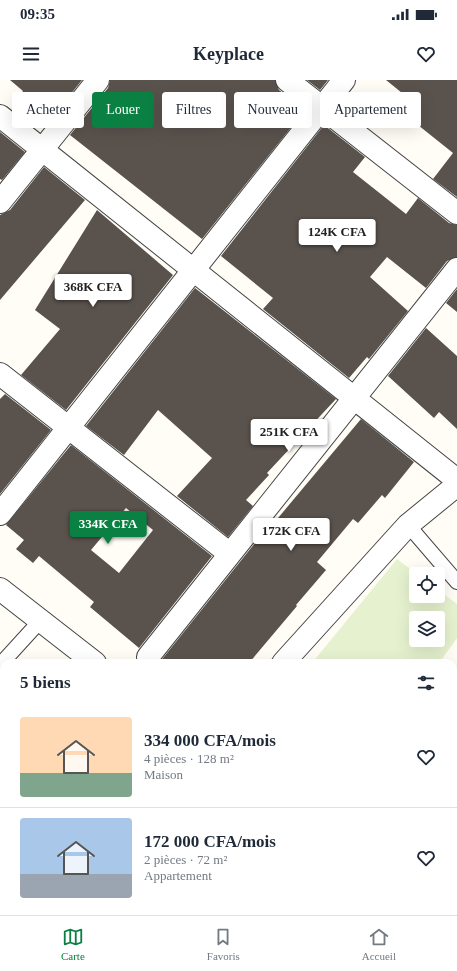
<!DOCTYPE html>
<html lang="fr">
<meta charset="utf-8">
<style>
body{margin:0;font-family:"Times New Roman",serif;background:#f6f6f7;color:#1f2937;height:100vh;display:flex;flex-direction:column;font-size:15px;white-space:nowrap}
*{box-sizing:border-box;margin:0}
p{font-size:13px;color:#747a83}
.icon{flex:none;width:22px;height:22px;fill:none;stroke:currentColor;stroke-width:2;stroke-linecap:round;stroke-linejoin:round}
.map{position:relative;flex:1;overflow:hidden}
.sheet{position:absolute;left:0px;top:579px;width:457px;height:256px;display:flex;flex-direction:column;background:#fff;border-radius:12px 12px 0 0;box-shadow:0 4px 16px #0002}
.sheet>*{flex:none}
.top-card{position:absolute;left:12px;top:12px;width:433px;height:36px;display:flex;gap:8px}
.buttons{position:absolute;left:409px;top:487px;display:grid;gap:8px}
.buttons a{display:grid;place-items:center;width:36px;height:36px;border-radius:4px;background:#fff;box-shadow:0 4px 16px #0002;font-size:20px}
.price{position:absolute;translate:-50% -34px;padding:0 9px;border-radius:4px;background:#fff;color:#222;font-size:13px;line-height:26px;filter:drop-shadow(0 1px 2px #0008)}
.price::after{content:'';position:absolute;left:50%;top:24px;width:12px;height:9px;margin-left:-6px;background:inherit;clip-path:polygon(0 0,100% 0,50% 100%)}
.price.on{background:#0b8043;color:#fff}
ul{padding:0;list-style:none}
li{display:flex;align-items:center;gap:12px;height:100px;padding:0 20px}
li+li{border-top:1px solid #e0e1e3}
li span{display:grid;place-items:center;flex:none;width:112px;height:80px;border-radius:4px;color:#555}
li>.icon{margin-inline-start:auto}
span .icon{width:48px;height:48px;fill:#fffc;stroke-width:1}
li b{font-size:17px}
h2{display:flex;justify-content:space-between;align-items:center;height:48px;padding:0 20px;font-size:17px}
.tag{padding:0 14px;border-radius:4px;background:#fff;box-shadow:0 4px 16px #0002;font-size:14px;line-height:36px}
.tag.on{background:#0b8043;color:#fff}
.status{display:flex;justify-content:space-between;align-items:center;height:28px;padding:0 20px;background:#fff;direction:ltr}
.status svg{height:11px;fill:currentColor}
header{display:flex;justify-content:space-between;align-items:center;height:52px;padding:0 20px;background:#fff;font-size:18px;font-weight:600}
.tabs{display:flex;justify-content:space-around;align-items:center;height:56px;border-top:1px solid #e0e1e3;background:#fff;font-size:11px;color:#747a83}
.tabs a{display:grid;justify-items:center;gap:2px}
.tabs .on{color:#0b8043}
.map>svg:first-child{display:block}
.pitch{fill:#e6f2cf;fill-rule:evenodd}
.building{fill:#5a524d;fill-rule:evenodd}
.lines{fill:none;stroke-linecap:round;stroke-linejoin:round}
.service-casing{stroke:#444;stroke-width:16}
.minor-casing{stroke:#444;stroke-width:24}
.service{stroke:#fff;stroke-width:14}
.minor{stroke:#fff;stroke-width:22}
</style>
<div class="status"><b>09:35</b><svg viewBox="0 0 49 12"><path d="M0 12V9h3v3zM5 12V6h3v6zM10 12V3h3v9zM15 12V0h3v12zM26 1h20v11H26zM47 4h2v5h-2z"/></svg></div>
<header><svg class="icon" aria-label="menu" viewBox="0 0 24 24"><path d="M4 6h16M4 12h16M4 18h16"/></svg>Keyplace<svg class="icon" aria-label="heart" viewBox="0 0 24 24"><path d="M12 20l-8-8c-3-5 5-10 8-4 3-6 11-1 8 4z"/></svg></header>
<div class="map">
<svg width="457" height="835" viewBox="0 0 457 835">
<rect width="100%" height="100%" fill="#fffdf5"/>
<path class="pitch" d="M397,479L417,494H416V516H438V510L457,524V558L439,583H312ZM416,538H438V560H416Z"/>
<path class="building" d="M10,0H82L50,40L20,15L23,11Z
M110,0H275L279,10L305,30L202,159L70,55L108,8Z
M307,0H328L320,10Z
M386,0H457V117L433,99L453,73L398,29L407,17Z
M324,45L365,77L353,92L406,134L418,118L449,143L457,145V177L447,181L426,208L387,177L370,197L408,231L369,279L367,277L349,298L263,229L273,218L221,176Z
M0,52L25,72L2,100L0,99Z
M44,87L85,120L0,220V135L10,130Z
M97,130L173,195L66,330L21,295L60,249L35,230Z
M195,208L336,319L267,393L269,395L246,420L253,426L228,457L177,416L212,378L158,330L124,375L86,346Z
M457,209V232L446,223Z
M426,248L457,276V349L439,332L434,338L388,296Z
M5,314L51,350L0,414V319Z
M361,339L414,382L385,418L382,415L358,443L353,439L317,482L326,490L296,525L297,526L249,583H159L271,443L273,444Z
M71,365L212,476L139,568L90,527L94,522L39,476L33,483L16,469L24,460L6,445ZM126,428L153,450L119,493L91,470Z"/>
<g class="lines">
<g class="service-casing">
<path id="service" d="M408,445L457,502
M0,585L41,540"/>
</g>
<g class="minor-casing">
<path id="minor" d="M287,0L457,133
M0,36L457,400
M0,122L98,0
M0,294L230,474
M0,434L344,0
M0,509L95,583
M148,577L457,189
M283,583L408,445L457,405
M252,831L260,835"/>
</g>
<use href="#service" class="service"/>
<use href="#minor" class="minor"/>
</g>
</svg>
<div class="buttons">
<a><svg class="icon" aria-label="locate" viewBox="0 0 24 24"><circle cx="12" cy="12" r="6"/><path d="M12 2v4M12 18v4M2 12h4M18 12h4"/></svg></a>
<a><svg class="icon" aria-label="layers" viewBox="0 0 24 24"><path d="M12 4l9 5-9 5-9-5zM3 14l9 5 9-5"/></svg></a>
</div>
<b class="price" style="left:337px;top:173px">124K CFA</b>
<b class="price" style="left:93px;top:228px">368K CFA</b>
<b class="price" style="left:289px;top:373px">251K CFA</b>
<b class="price on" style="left:108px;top:465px">334K CFA</b>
<b class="price" style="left:291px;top:472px">172K CFA</b>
<div class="top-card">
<a class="tag">Acheter</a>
<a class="tag on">Louer</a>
<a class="tag">Filtres</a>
<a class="tag">Nouveau</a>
<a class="tag">Appartement</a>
</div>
<section class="sheet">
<h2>5 biens<svg class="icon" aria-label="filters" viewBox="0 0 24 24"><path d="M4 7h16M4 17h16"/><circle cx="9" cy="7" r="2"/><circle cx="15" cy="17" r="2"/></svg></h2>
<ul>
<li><span style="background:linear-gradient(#ffd9b3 70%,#7fa58c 0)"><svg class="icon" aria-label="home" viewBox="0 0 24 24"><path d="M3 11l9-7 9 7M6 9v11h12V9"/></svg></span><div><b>334 000 CFA/mois</b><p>4 pièces · 128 m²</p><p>Maison</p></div><svg class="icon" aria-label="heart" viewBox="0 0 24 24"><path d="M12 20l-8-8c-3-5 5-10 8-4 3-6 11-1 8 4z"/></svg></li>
<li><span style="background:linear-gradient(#a9c7e8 70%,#9aa5b1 0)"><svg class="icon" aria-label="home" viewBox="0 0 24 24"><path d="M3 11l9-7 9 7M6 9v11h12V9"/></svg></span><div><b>172 000 CFA/mois</b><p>2 pièces · 72 m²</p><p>Appartement</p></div><svg class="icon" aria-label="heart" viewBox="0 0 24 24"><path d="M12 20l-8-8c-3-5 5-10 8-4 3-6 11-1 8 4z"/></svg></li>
</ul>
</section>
</div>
<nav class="tabs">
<a class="on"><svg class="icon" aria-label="map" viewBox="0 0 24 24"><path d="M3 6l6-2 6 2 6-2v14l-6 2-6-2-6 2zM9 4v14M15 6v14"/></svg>Carte</a>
<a><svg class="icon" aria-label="saved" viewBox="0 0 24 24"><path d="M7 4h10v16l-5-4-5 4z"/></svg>Favoris</a>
<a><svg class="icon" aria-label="home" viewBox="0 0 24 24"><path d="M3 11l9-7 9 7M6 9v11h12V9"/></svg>Accueil</a>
</nav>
